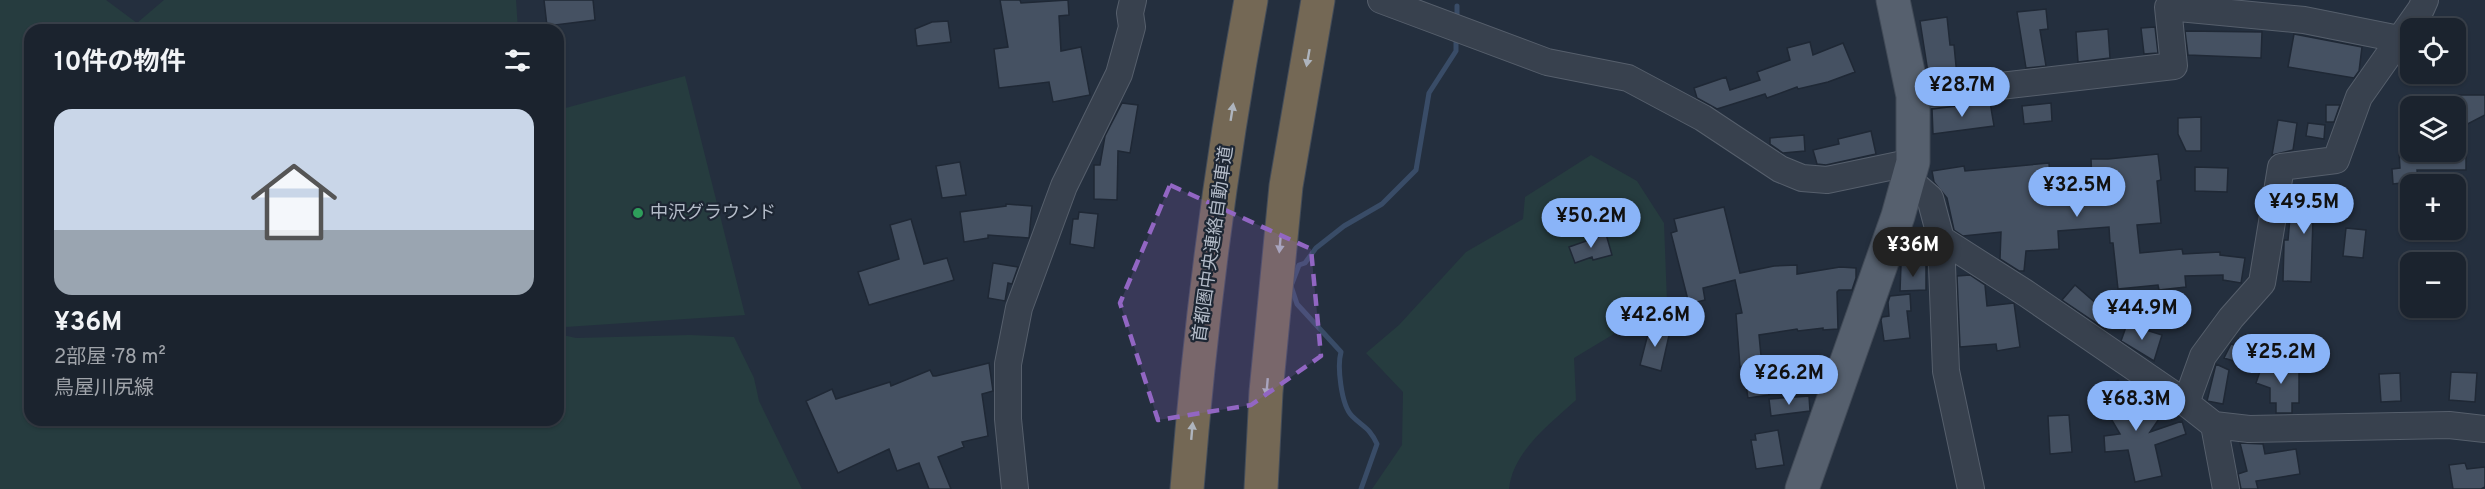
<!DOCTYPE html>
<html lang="ja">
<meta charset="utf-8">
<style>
body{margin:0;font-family:Overpass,"Noto Sans JP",sans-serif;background:#242b36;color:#f1f3f6;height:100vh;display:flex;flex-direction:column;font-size:22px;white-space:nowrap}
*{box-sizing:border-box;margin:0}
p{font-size:20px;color:#a0a4aa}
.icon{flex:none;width:33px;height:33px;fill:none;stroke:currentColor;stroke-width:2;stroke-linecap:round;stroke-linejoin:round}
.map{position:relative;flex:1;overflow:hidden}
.drawer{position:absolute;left:24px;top:24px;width:540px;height:402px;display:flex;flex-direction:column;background:#1b232e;border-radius:18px;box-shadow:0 2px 4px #0004,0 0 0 2px #39404a}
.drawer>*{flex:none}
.buttons{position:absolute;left:2400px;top:18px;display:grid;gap:12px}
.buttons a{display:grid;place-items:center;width:66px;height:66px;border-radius:12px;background:#1b232e;box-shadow:0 2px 4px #0004,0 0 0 2px #39404a;font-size:30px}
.price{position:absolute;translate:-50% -51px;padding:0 14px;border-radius:21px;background:#8ab4f8;color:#111;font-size:20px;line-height:39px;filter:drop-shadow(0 2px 3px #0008)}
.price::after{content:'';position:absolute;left:50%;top:36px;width:18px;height:14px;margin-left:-9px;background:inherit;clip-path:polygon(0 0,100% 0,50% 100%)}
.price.selected{background:#222;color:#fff}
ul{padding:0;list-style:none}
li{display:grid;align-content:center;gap:12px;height:318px;padding:0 30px}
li+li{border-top:2px solid #39404a}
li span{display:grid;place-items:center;height:186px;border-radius:18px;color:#555}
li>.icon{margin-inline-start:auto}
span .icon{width:108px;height:108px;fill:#fffc;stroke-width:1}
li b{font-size:26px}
h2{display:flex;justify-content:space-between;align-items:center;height:72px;padding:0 30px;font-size:26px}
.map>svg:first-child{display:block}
.green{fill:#263c3f}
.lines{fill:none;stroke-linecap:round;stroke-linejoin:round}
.stream{stroke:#394c67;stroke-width:5}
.building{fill:#455162;stroke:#1f2835;stroke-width:1.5}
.minor-casing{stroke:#565f6c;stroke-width:28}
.major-casing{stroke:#414a57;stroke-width:35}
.highway-casing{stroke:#434c59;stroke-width:35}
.minor{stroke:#38414e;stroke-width:26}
.major{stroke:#56606e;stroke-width:33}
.highway{stroke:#746855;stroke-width:33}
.oneway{fill:#aeb4bd}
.marked{fill:#9266c3;fill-opacity:0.2;stroke:#9266c3;stroke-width:4.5;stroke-dasharray:12 8;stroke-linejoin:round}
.leisure-dot{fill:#2e9e5b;stroke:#1d2633;stroke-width:2}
.labels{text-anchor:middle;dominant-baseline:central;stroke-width:4.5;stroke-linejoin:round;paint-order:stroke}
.poi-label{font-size:18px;fill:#b4bcc9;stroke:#1d2633;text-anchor:start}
.street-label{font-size:18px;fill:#b4bcc9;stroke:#1d2633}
</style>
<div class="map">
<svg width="2485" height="489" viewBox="0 0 2485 489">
<rect width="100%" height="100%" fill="#242f3e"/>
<path class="green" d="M0,0H106L137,23L164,0H516L518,30H30V420H558V334L576,338L690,335L734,337L754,378L759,401L802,489H0Z
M685,76L745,315L565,327L558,324V110Z
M1591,155L1637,181L1664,223L1667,302L1574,358L1576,400C1550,424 1513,451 1509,489H1372L1402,445L1403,392L1366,353L1399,325L1466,252L1523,219L1525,197Z"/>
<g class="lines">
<path class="stream" d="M1457,22V6
M1361,489L1377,444C1370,428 1363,427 1352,416C1341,405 1337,366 1341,352L1297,304L1291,286L1299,265L1305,263L1316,248L1344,226L1382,204L1416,170L1429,93L1456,51V37"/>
</g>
<path class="building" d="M544,0H593L595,20L547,26Z
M1000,0H1020L1021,3L1068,0L1069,15L1059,16L1061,51L1081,47L1090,95L1053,102L1049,82L999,88L994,49L1008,47Z
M2046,9L2048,29L2040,30L2046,66L2026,68L2017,12Z
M1947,17L1950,45H1954L1957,76L1929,79L1920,21Z
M948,21L951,42L917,46L915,29L932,22Z
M2155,27L2158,53L2144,54L2141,28Z
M2108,29L2110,58L2078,62L2076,32Z
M2185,31L2262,32L2261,58L2188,55Z
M2294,34L2362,47L2359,71L2354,78L2288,67Z
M1810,42L1813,55L1843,43L1855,72L1828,82L1798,89L1797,87L1767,98L1765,94L1717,109L1697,98L1694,88L1726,77L1730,90L1760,80L1757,72L1790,60L1787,48Z
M2456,95H2485V115L2456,130Z
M1990,102L1994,126L1933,134L1932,109Z
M1122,103L1138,105L1130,153L1118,151L1117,200L1094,199V165H1100L1105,136Z
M2051,103L2052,121L2024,124L2022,106Z
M2326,105H2340L2334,122H2326Z
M2201,117V151H2186L2178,134V118Z
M2278,120L2297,123L2293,150L2272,155Z
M2308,123L2325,125L2324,139L2306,136Z
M1871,131L1876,154L1826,165L1817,164L1813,150L1839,144L1838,139Z
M1804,135L1805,151L1783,153L1770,144V138Z
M2399,152H2466V170H2417L2418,181L2393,184L2392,169L2400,168Z
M2158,154L2161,180L2157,181L2161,223L2137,225L2140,253L2182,249L2183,254L2220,252V255L2245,258L2241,283L2223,280V275L2185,276L2186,287L2159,290L2158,285L2118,289L2113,243H2110L2109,227L2058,231L2059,249L2026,251L2024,271H2019L2000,259L2001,232L1963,236L1954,230L1947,198L1934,182L1932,171L1964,166L1965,171L2049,163L2052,205L2063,204L2093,201L2091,159H2108Z
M960,162L966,195L942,198L936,166Z
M2195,167L2228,168L2227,192L2195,191Z
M2292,195L2336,197L2333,220L2313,218L2311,282L2283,281L2284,244V240H2288Z
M1006,204L1032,206L1029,238L988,235V238L964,242L960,212L1006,206Z
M1724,207L1740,273L1774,266L1797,265V274L1840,267L1856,268V278L1852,290H1839L1837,292L1838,329L1823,330V328L1798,331L1797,329L1759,335L1762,366H1764L1769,395L1748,398L1743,366L1740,367L1736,314L1742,313L1735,280L1703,288L1705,300L1689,304L1671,233L1677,231L1674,219Z
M1079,212L1098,214L1094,248L1070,244L1073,219H1078Z
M911,219L924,264L947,258L954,280L869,305L858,272L899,259L890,225Z
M2346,228L2366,230L2363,258L2343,256Z
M1606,234L1612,255L1593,260L1592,257L1575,263L1569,247Z
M993,263L1018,267L1012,284L1008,283L1005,301L988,298Z
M1926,264V290L1900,291L1901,265Z
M1970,275L1985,285L1987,306L2014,303L2020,347L1997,351L1996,344L1960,347L1957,276Z
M2075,285L2114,319L2105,329L2062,300Z
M1910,294L1911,311H1907L1910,338L1884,341L1881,320L1882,317L1889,316L1888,302L1890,296Z
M2127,324L2162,335L2154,361L2121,341Z
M1650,326L1670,331L1661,371L1640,365Z
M2231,344L2257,352L2256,368L2224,358Z
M2264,360L2286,367H2299V403H2292V413H2276V403H2270V388L2256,383Z
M989,363L993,391L982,394L988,436L962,442L964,447L938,457L951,489H929L919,463L897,471L889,449L838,473L806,401L832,389L836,399L890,382L891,386L930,370L933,376H936Z
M2216,364L2229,370L2223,404L2207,401Z
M2451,372L2477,373L2475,402L2449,400Z
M2400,373L2401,401L2381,402L2379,374Z
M2118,380L2140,416L2165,410L2150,432L2182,421L2186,434L2155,445L2162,476L2135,482L2128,450L2105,452L2104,436L2120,434L2096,393Z
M1809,396L1810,411L1771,416L1769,399Z
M2069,415L2072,452L2050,454L2048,416Z
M1778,430L1784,465L1756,469L1751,440H1756L1755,434Z
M2240,443L2263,444L2265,454L2296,449L2300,474L2256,481L2258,489H2241L2238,474L2247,471Z
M2465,463L2467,469L2485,467V487L2481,489H2453L2449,465Z"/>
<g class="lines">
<g class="minor-casing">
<path id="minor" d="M1381,0L1547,62L1628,78L1703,118L1780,169L1802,178L1827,180L1913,162
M1913,96L2174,66L2168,7L2304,20L2399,39
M1909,180L1930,198L1941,239L1946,371L1971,489
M1941,239L2027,294L2186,403L2214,425L2249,429L2449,425L2485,429
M2186,403L2203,356L2231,318L2262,283L2281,167L2336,160L2359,97L2421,9L2425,0
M2214,425L2226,489
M1015,489L1008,419V364L1019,308L1064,186L1119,74L1132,27L1130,13L1133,0"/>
</g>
<g class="major-casing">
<path id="major" d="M1802,489L1898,216L1913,162V96L1893,0"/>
</g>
<g class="highway-casing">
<path id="highway" d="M1187,489C1200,325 1221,162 1251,0
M1261,489L1266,392L1286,186L1318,0"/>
</g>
<use href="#minor" class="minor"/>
<use href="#major" class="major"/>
<use href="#highway" class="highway"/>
</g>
<defs><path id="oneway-solid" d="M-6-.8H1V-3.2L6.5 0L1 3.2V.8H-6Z" transform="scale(1.5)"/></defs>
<g class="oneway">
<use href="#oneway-solid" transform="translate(1308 58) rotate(100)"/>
<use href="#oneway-solid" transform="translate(1232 112) rotate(-81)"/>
<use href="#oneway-solid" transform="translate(1280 244) rotate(95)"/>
<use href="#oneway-solid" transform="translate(1267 387) rotate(95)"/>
<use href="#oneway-solid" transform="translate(1192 431) rotate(-85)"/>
</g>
<path class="marked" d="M1170,185L1311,249L1321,356L1251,405L1158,420L1120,303Z"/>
<circle class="leisure-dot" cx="638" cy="213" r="6"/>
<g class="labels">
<g class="poi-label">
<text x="650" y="213">中沢グラウンド</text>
</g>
<g class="street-label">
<text transform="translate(1214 244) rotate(-82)">首都圏中央連絡自動車道</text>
</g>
</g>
</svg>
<div class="buttons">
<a><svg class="icon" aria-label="locate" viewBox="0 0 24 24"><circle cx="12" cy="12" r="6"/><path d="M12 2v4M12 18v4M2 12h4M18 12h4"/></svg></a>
<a><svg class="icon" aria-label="layers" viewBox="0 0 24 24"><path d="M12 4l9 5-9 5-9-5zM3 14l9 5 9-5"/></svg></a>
<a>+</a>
<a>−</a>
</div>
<b class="price" style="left:1962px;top:118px">¥28.7M</b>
<b class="price" style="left:2077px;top:218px">¥32.5M</b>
<b class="price" style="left:2304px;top:235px">¥49.5M</b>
<b class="price" style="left:1591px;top:249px">¥50.2M</b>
<b class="price selected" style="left:1913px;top:278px">¥36M</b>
<b class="price" style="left:2142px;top:341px">¥44.9M</b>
<b class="price" style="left:1655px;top:348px">¥42.6M</b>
<b class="price" style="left:2281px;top:385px">¥25.2M</b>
<b class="price" style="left:1789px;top:406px">¥26.2M</b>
<b class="price" style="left:2136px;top:432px">¥68.3M</b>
<section class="drawer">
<h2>10件の物件<svg class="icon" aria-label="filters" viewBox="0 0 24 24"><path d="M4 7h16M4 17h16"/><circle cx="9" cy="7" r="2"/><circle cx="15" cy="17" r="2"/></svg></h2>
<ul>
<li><span style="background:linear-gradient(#c9d6e8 65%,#9aa5b1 0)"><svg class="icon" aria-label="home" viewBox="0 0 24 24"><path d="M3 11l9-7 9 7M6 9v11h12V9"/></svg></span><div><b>¥36M</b><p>2部屋 · 78 m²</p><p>鳥屋川尻線</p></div></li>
</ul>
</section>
</div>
